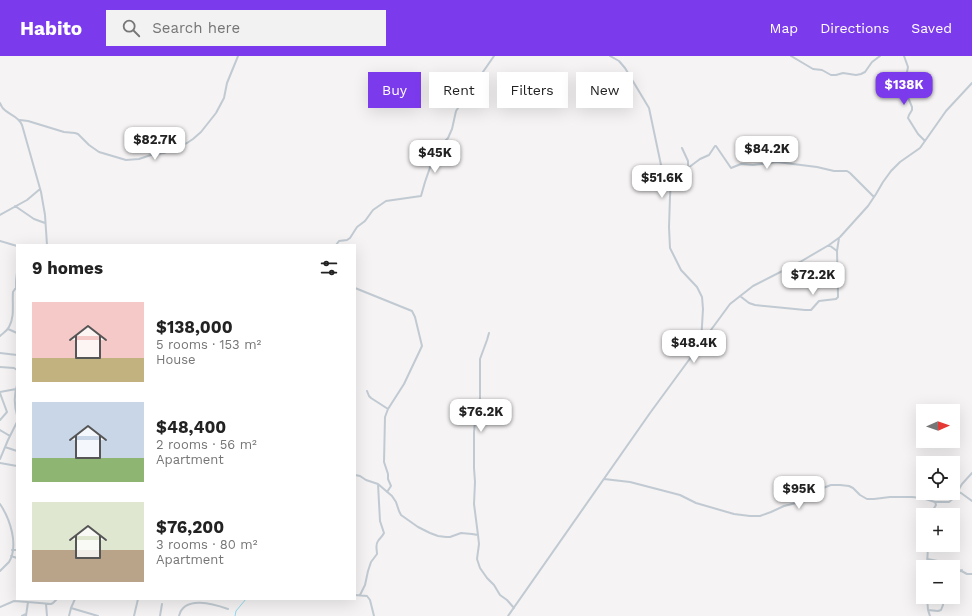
<!DOCTYPE html>
<meta charset="utf-8">
<style>
body{margin:0;font-family:"Work Sans",sans-serif;background:#f2f2f2;color:#222;height:100vh;display:flex;flex-direction:column;font-size:15px;white-space:nowrap}
*{box-sizing:border-box;margin:0}
p{font-size:13px;color:#767676}
.icon{flex:none;width:22px;height:22px;fill:none;stroke:currentColor;stroke-width:2;stroke-linecap:round;stroke-linejoin:round}
.map{position:relative;flex:1;overflow:hidden}
.side{position:absolute;left:16px;top:188px;width:340px;height:356px;display:flex;flex-direction:column;background:#fff;border-radius:0px;box-shadow:0 4px 16px #0002}
.side>*{flex:none}
.guide{position:absolute;left:368px;top:16px;width:380px;height:36px;display:flex;gap:8px}
.needle{width:26px;rotate:88deg}
.controls{position:absolute;left:916px;top:348px;display:grid;gap:8px}
.controls a{display:grid;place-items:center;width:44px;height:44px;border-radius:0px;background:#fff;box-shadow:0 4px 16px #0002;font-size:20px}
.price{position:absolute;translate:-50% -34px;padding:0 9px;border-radius:8px;background:#fff;color:#222;font-size:13px;line-height:26px;filter:drop-shadow(0 1px 2px #0008)}
.price::after{content:'';position:absolute;left:50%;top:24px;width:12px;height:9px;margin-left:-6px;background:inherit;clip-path:polygon(0 0,100% 0,50% 100%)}
.price.active{background:#7c3aed;color:#fff}
ul{padding:0;list-style:none}
li{display:flex;align-items:center;gap:12px;height:100px;padding:0 16px}
li span{display:grid;place-items:center;flex:none;width:112px;height:80px;border-radius:0px;color:#555}
li>.icon{margin-inline-start:auto}
span .icon{width:48px;height:48px;fill:#fffc;stroke-width:1}
li b{font-size:17px}
h2{display:flex;justify-content:space-between;align-items:center;height:48px;padding:0 16px;font-size:17px}
.pill{padding:0 14px;border-radius:0px;background:#fff;box-shadow:0 4px 16px #0002;font-size:14px;line-height:36px}
.pill.active{background:#7c3aed;color:#fff}
header{display:flex;align-items:center;gap:24px;box-sizing:border-box;height:56px;padding:0 20px;background:#7c3aed;color:#fff}
header strong{font-size:19px}
nav{display:flex;gap:22px;margin-inline-start:auto;font-size:14px}
.search{width:280px;height:36px;background:#f2f2f2;display:flex;align-items:center;gap:10px;box-sizing:border-box;padding:0 14px;border-radius:0px;color:#767676;font-size:15px}
.map>svg:first-child{display:block}
.lines{fill:none;stroke-linecap:round;stroke-linejoin:round}
.stream{stroke:#90daee;stroke-width:1}
.minor{stroke:#c1cad2;stroke-width:2}
</style>
<header>
<strong>Habito</strong>
<div class="search"><svg class="icon" aria-label="search" viewBox="0 0 24 24"><circle cx="10" cy="10" r="6"/><path d="M15 15l6 6"/></svg>Search here</div>
<nav><a>Map</a><a>Directions</a><a>Saved</a></nav>
</header>
<div class="map">
<svg width="972" height="560" viewBox="0 0 972 560">
<rect width="100%" height="100%" fill="#f5f3f3"/>
<g class="lines">
<path class="stream" d="M235,560L236,555L246,543"/>
<path class="minor" d="M610,0L619,5L625,12L649,52L661,109L662,111L671,124L670,141L669,171L670,192L681,214L697,231L702,241L703,253L701,286
M791,0L813,13L822,14L831,19H836L843,17L856,19L861,18L865,16L872,6L880,0
M904,0L908,11L905,26L907,39L912,51V54L909,59L908,62L918,78L925,85
M0,47C5,60 17,57 22,69L41,136L45,159L47,189
M20,64L28,65L64,76L75,77L78,78L89,89L99,96L126,104L139,103L154,98L164,97L187,87L193,83L201,76L216,57L224,42L227,27L238,0
M682,92L688,105V112
M671,124L680,121L684,118L688,112L700,103L709,99L715,90H716L731,112L741,108L753,109L777,106L817,111L834,115H847L850,117L874,141
M15,150L34,163L45,167
M0,159L27,144L40,133
M0,185L17,190
M336,189L339,185L347,184L350,182L357,171L365,165L373,154L386,145L421,140L425,126L436,94L448,82L452,73L456,55L494,0
M829,189L837,195
M16,232V225L17,216
M355,232L412,255L415,261L422,290L404,328L388,353L385,361L384,406L388,418V423L391,430L387,436
M740,240L749,247L755,249L805,254H811L819,245L836,243L838,241V239L837,195L839,182
M8,273L17,277
M0,280C3,277 7,275 9,271C15,261 12,247 13,236L15,233L17,232
M0,297L17,299
M0,311L14,312L17,314
M17,329C14,339 14,349 17,359
M367,335L369,340L371,342L388,353
M0,336L16,333
M0,337L7,356L0,364
M0,374L10,380
M5,391L17,395
M0,403L8,384L17,366
M0,407L17,410
M355,419L360,420L366,424L378,428L392,440L396,446L399,455L401,459L418,471L430,477L438,480L446,481H450L461,477L472,478L478,479L479,488L477,503L480,512L487,522L494,529L500,539L507,544L514,552
M604,423L630,426L680,439L696,447L734,458L750,460H760L771,456L784,450L804,445L823,432L831,429H840L849,430L853,432L860,439L867,443H874L890,441H912L922,442L935,446H949L954,442L962,428L972,417
M958,436L961,437L972,445
M0,448C10,463 19,489 9,506C6,509 3,512 0,515
M930,459L936,449L935,446
M478,479L474,448L475,426L474,412V376L475,365L480,345V303L487,284L489,277
M12,494H17
M11,500L17,502
M927,503L938,505L954,511L967,518H972
M927,511L928,489
M953,520L962,514
M355,539L367,540L370,544L374,560
M360,539L365,529L368,515L371,506L377,498C377,493 375,489 378,485C380,482 382,481 384,477L380,465L378,428
M927,541L928,554L930,560
M46,548L47,560
M0,551L14,545L28,546L51,548L53,547L57,543
M71,552L98,560
M928,554L938,555L941,554L943,549L944,541
M22,560L26,558
M26,560L28,546
M69,560L71,552L75,543
M134,560L138,543
M160,560L162,548
M179,560C184,539 214,548 228,553
M508,560L650,357L730,248L753,230L800,206L829,189L840,181L868,150L876,138L883,126L891,115L900,106L920,92L946,55L972,27"/>
</g>
</svg>
<div class="controls">
<a><svg class="needle" viewBox="-14 -14 28 28"><path d="M0-13l5 13h-10z" fill="#e53935"/><path d="M0 13l5-13h-10z" fill="#767676"/></svg></a>
<a><svg class="icon" aria-label="locate" viewBox="0 0 24 24"><circle cx="12" cy="12" r="6"/><path d="M12 2v4M12 18v4M2 12h4M18 12h4"/></svg></a>
<a>+</a>
<a>−</a>
</div>
<b class="price active" style="left:904px;top:50px">$138K</b>
<b class="price" style="left:155px;top:105px">$82.7K</b>
<b class="price" style="left:767px;top:114px">$84.2K</b>
<b class="price" style="left:435px;top:118px">$45K</b>
<b class="price" style="left:662px;top:143px">$51.6K</b>
<b class="price" style="left:813px;top:240px">$72.2K</b>
<b class="price" style="left:694px;top:308px">$48.4K</b>
<b class="price" style="left:481px;top:377px">$76.2K</b>
<b class="price" style="left:799px;top:454px">$95K</b>
<div class="guide">
<a class="pill active">Buy</a>
<a class="pill">Rent</a>
<a class="pill">Filters</a>
<a class="pill">New</a>
</div>
<section class="side">
<h2>9 homes<svg class="icon" aria-label="filters" viewBox="0 0 24 24"><path d="M4 7h16M4 17h16"/><circle cx="9" cy="7" r="2"/><circle cx="15" cy="17" r="2"/></svg></h2>
<ul>
<li><span style="background:linear-gradient(#f6c9c9 70%,#c2b280 0)"><svg class="icon" aria-label="home" viewBox="0 0 24 24"><path d="M3 11l9-7 9 7M6 9v11h12V9"/></svg></span><div><b>$138,000</b><p>5 rooms · 153 m²</p><p>House</p></div></li>
<li><span style="background:linear-gradient(#c9d6e8 70%,#8fb573 0)"><svg class="icon" aria-label="home" viewBox="0 0 24 24"><path d="M3 11l9-7 9 7M6 9v11h12V9"/></svg></span><div><b>$48,400</b><p>2 rooms · 56 m²</p><p>Apartment</p></div></li>
<li><span style="background:linear-gradient(#dfe7d0 60%,#b9a48a 0)"><svg class="icon" aria-label="home" viewBox="0 0 24 24"><path d="M3 11l9-7 9 7M6 9v11h12V9"/></svg></span><div><b>$76,200</b><p>3 rooms · 80 m²</p><p>Apartment</p></div></li>
</ul>
</section>
</div>
